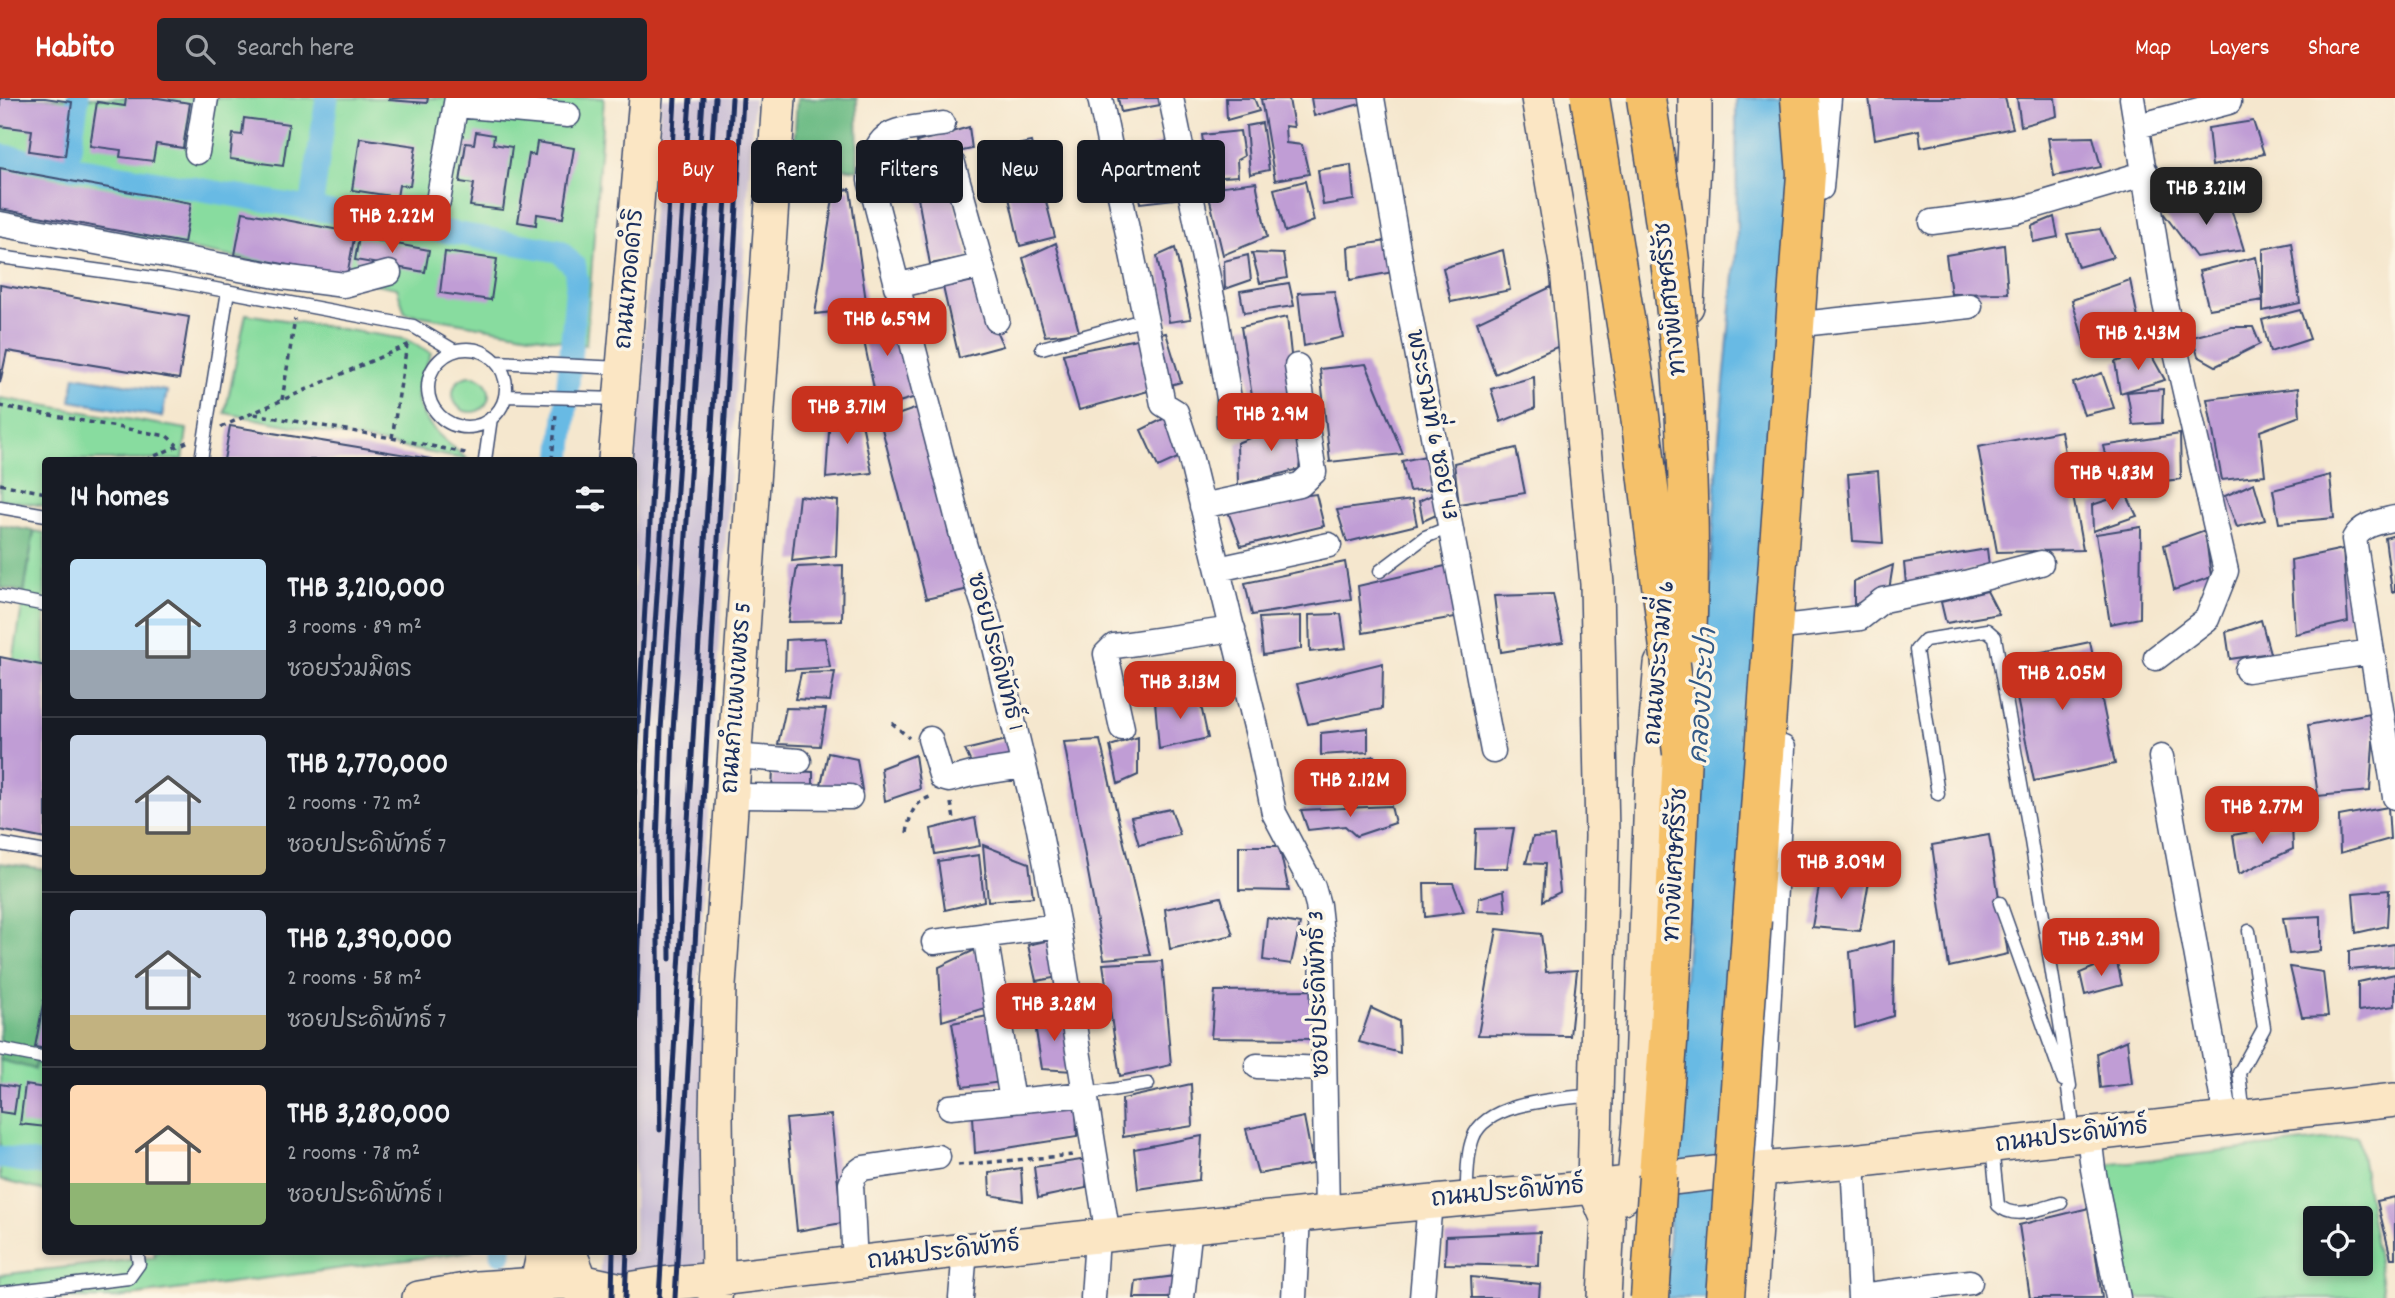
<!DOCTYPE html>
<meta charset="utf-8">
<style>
body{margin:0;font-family:Dekko,"Playpen Sans Thai",sans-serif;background:#20242c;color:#f1f3f6;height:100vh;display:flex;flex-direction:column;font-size:26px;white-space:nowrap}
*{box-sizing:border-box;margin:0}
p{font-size:23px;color:#9ea1a6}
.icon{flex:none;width:38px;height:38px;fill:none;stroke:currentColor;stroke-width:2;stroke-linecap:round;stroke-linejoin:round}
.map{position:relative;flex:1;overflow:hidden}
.details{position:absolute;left:42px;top:359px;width:595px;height:798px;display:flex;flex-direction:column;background:#171b24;border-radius:7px;box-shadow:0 4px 10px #0003}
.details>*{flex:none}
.hud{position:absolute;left:658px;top:42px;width:665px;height:63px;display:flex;gap:14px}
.tools{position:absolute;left:2303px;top:1108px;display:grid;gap:14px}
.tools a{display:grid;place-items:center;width:70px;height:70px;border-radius:7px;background:#171b24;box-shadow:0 4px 10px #0003;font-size:35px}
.price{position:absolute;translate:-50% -60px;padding:0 16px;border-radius:14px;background:#c8321e;color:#fff;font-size:23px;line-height:46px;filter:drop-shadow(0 2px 4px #0008)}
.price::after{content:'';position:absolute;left:50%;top:42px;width:21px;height:16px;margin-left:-10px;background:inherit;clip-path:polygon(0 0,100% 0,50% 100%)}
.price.current{background:#222;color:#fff}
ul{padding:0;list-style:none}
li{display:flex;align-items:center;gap:21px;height:175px;padding:0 28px}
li+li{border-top:2px solid #363941}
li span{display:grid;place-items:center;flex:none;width:196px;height:140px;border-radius:7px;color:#555}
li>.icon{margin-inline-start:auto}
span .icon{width:84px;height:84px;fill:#fffc;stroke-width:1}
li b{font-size:30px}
h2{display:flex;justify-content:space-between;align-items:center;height:84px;padding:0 28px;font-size:30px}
.pill{padding:0 24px;border-radius:7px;background:#171b24;box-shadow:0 4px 10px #0003;font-size:24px;line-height:63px}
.pill.current{background:#c8321e;color:#fff}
header{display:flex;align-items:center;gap:42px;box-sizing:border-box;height:98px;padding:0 35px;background:#c8321e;color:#fff}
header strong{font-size:33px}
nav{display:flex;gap:38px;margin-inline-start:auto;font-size:24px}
.search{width:490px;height:63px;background:#20242c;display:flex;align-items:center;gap:18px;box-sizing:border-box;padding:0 24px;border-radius:7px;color:#9ea1a6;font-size:26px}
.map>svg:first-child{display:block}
.industrial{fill:#cbbfd5}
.green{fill:#88dc9f;stroke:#52867e;stroke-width:2;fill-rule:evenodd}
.forest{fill:#6ebc86;stroke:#447672;stroke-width:2}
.water{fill:#68bae4;stroke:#4274a1;stroke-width:2}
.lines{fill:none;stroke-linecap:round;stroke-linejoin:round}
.canal{stroke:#68bae4;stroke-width:23}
.building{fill:#c09dd5}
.lane-casing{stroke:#3c4b6f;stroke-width:15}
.street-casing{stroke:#3c4b6f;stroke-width:27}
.secondary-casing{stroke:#3c4b6f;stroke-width:36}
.highway-casing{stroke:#3c4b6f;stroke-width:41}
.path{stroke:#3c4b6f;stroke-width:3.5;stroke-dasharray:5 5;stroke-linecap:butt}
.lane{stroke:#fff;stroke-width:12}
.street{stroke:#fff;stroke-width:24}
.secondary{stroke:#fbe6c4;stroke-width:33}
.highway{stroke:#f5c16b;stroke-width:38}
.rail{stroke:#1b2f5e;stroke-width:5}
.highway-bridge-casing{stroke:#3c4b6f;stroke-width:41;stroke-linecap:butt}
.highway-bridge{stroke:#f5c16b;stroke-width:38}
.labels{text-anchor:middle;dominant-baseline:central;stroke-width:7;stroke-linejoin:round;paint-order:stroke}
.street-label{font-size:24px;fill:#1b2f5e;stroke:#fcf5e5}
.water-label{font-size:26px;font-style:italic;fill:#325986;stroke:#fcf5e5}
</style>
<header>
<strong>Habito</strong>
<div class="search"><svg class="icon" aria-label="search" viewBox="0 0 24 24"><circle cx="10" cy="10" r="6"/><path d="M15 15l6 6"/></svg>Search here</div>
<nav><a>Map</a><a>Layers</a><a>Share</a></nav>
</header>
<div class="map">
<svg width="2395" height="1200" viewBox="0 0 2395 1200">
<rect width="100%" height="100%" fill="#fcf5e5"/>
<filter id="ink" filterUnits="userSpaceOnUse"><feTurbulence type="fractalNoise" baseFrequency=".0143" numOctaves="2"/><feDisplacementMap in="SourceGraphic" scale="14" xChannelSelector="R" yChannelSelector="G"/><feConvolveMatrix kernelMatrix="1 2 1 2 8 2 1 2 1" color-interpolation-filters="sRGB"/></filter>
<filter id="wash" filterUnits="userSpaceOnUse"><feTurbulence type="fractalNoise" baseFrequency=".00686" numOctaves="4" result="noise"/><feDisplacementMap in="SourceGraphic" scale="28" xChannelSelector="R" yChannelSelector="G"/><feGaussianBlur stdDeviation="1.57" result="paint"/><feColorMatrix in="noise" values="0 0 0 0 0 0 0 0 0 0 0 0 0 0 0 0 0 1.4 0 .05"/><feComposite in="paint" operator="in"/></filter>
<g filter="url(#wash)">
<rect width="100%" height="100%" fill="#f5e7ce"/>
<path class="industrial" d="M661,0H754L698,886L704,924L706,1200H598L601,1153H634V372Z"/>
<path class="green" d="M0,0H604L586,247L405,215L397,190L0,115Z
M246,216L405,241L431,255C426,269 415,288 418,303C422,327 451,347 468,362L225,315Z
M453 296a18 18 0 1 1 36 0a18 18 0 1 1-36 0Z
M0,300L187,331L183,362H46L45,408L0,401Z
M34,433L45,435V577L12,571Z
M0,926L45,935V1093L0,1082Z
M2358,1038L2384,1200H2129L2103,1067ZM2315,1120H2361V1166H2315Z
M154,1153H474L114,1200H0V1177L155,1159Z"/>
<path class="forest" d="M797,0H857L858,72L793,64Z
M0,427L34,433L24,494L0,490Z
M0,765L45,771V912L35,971L0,962Z"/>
<path class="water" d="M1736,0H1788L1791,148L1716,1200H1665L1719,339L1737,144Z
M75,278L167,293L162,319L71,303Z"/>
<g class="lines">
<path class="canal" d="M0,57L559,153L575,169L577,186L561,362
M67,68L78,0
M311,111L327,0
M0,1059L46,1067
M501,1155V1153"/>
</g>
<g id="blocks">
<path class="building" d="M0,0H45L72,4L65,58L29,53L32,32L0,28Z
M126,0H158L190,5L183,50L156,46L153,63L120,59L121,52L90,48L97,4L125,8Z
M389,0H428L427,5L389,2Z
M1118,0H1164L1166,6L1121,14Z
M1226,0H1254L1259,13L1227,22Z
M1311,0H1363L1364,5L1314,18Z
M1869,0H2005L2013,30L1921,49L1919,32L1875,41Z
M2017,0H2055L2057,18L2021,28Z
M1261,1H1289L1294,29L1285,28L1286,45L1302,47L1309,76L1275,82Z
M244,20L289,26L283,68L230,61L233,36L242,37Z
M2253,23L2264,56L2212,68L2208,30Z
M1262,25L1269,72L1250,76L1246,28Z
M969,29L972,51L920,62L917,44Z
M1240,33L1244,58L1237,62L1238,78L1208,80L1202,37Z
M476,34L494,37L493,46L512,49L503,112L470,108L474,86L460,84L466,45L474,46Z
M2093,39L2101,69L2054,78L2048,40Z
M360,40L416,48L410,88L399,87L397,99L352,92Z
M1173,41L1185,100L1140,105L1131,55Z
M537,44L574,50L563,120L537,116L536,127L518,124L529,56L535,57Z
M1031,44L1055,139L1020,148L998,51Z
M945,64L968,159L930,166L913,72Z
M1351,67L1354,102L1323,107L1318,72Z
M0,70L191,105L184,145L0,111Z
M1305,83L1314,123L1285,134L1274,91Z
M1256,84L1267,139L1223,157L1207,90Z
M850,91L867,210L815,216L834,94Z
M2229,104L2244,152L2196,159L2158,108Z
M243,114L355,135L347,178L235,157Z
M2054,119L2058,139L2033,144L2032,128Z
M2100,131L2113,159L2078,169L2067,136Z
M359,139L429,152L425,174L355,162Z
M1387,143L1393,174L1350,182L1348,149Z
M1056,145L1079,234L1045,238L1023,160Z
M2292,145L2300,205L2263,213V151Z
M2004,147L2008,195L1951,196L1946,157Z
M1175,150L1191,221L1169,224L1157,158Z
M1503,152L1510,192L1451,204L1443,170Z
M445,154L497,161L491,202L440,195Z
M1252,155L1283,156L1287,180L1260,185Z
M1248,157L1251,182L1225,191L1224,163Z
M2256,159L2263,202L2209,211L2199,173Z
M2130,182L2141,235L2084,244L2072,202Z
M974,183L1003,248L959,260L943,189Z
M1289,185L1294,208L1244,215L1240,193Z
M0,187L189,219L179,281L7,253L0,285Z
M1551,189L1564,246L1495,276L1477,224Z
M1334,193L1343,239L1304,248L1298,195Z
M892,204L916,299L878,310L860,224Z
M2300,212L2310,241L2270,254L2262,222Z
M1287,219L1296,304L1255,317L1241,229Z
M2232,229H2253L2260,246L2216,268L2198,258L2192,239Z
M1166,235L1181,284L1079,312L1063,256Z
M2149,253L2165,282L2120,295L2115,264Z
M1366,266L1403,356L1330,364L1320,271Z
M2102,275L2114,310L2084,317L2073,285Z
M1534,279L1535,310L1501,324L1491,291Z
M2298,290L2300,318L2260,333L2265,377L2222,382L2207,301Z
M2163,291L2162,325L2133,327L2127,294Z
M920,309L969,491L926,501L880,323Z
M859,310L872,375L826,380L830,318Z
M1169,318L1180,359L1158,369L1141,332Z
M1305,318L1299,371L1238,387L1237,345Z
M230,328L431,361V362H224Z
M2061,333L2083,452L1997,454L1978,349Z
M2180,336L2181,381L2113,389L2103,348Z
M1516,350L1525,395L1459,406L1454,365Z
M1430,357L1434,391L1409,393L1402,363Z
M1878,373L1883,445L1853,443L1848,376Z
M2330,377L2334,420L2279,425L2273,392Z
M2254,385L2265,422L2237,429L2225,398Z
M1436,395L1443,414L1423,423L1419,403Z
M1316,396L1324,428L1241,448L1226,408Z
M2126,396L2137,418L2093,433L2092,407Z
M799,398L838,403L836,458L792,463Z
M1412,402L1417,427L1347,444L1337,412Z
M2141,429L2140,520L2110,526L2096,436Z
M2205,432L2211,479L2174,492L2164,447Z
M2395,437V493L2392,494L2385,440Z
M1987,451L1989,468L1906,486L1904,465Z
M2343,451L2348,524L2295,536L2291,462Z
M1345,464L1351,501L1252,517L1245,485Z
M1454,466L1461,518L1363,535L1358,488Z
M843,467L842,523L788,524L797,469Z
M1893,467L1889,492L1854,507V483Z
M1987,493L1999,516L1946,525L1941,504Z
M1553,496L1563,544L1501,554L1494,498Z
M1341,516L1346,550L1310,554L1309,517Z
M1301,518V551L1263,557L1259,520Z
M2261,522L2270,555L2230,561L2226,534Z
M825,540L830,569L785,572L786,542Z
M2090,544L2115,666L2034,683L2009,561Z
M0,559L46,568V741L0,732Z
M1383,565L1382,611L1308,626L1297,586Z
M835,574L830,603L795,601L801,575Z
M1198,594L1208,640L1159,651L1155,603Z
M786,610L826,611L820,648L778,646Z
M2375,614L2370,693L2318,698L2308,627Z
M1368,630V654L1321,657V635Z
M1138,639V677L1118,686L1110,648Z
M1011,641L1017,657L971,665L965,652Z
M1100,642L1150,857L1104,861L1064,644Z
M828,655L857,661L862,692L821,687Z
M915,657L920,691L885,703L881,670Z
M1374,658L1387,686L1340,694L1331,669Z
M773,672L813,674V688L772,691Z
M1391,708L1395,725L1356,738L1345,728L1308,732L1301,712Z
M2388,709L2390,741L2340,755L2339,718Z
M1171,711L1180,737L1139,747L1131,719Z
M975,720L980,748L935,756L931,731Z
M2292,726L2293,751L2239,776L2233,737Z
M1514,730L1507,770H1474L1476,731Z
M1989,737L2008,856L1949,869L1932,747Z
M1554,738L1560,794L1543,803L1545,766L1526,765L1533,739Z
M983,747L1029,765L1033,799L988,803Z
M1239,748H1279L1289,793L1239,792Z
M979,757L984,803L945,812L938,763Z
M1822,771L1870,778L1860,833L1812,829Z
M1424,785H1453L1464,814L1425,819Z
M1504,792L1506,814L1478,813L1479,800Z
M2389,792L2387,828L2356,835L2353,795Z
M1221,799L1233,837L1170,851L1165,811Z
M2321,818V853L2289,856L2283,820Z
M1267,820L1300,826L1291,866L1263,862Z
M1497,831L1541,836L1546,874L1577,872L1570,938L1478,937Z
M1054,841L1059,879L1036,883L1028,847Z
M1894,843L1893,918L1855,930L1850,854Z
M2395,846V868L2349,872V853Z
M979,850L988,909L942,923L939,869Z
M2116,860L2122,887L2085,897L2080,875Z
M1162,863L1171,967L1120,978L1103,866Z
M2290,869L2323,874L2328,918L2302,919Z
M2395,876V908L2358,913V884Z
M1314,892L1315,941L1211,940L1215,893Z
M44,901H46V951L35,949Z
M1371,910L1399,923L1400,955L1359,944Z
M993,917L1002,984L963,989L952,925Z
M1067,917L1073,973L1042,971L1034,920Z
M2127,942L2132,986L2100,990L2097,955Z
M0,986L18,989L14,1016L0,1014Z
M1191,986L1193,1028L1123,1039L1122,1001Z
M25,987L46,990V1029L20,1026Z
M1076,1003L1077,1039L975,1055L973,1018Z
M831,1017L842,1125L797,1133L786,1021Z
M1304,1019L1313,1066L1258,1076L1246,1031Z
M1202,1038L1199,1082L1138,1091L1134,1051Z
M1088,1061L1086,1090L1038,1100L1034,1069Z
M1021,1070L1023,1103L990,1097L989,1075Z
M2395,1099V1160H2391L2377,1103Z
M2089,1110L2102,1200H2030L2019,1127Z
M1540,1134L1539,1168L1445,1166L1446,1138Z
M1176,1178L1171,1200H1134L1136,1183Z
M1471,1179L1540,1186L1539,1200H1472Z"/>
</g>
</g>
<g filter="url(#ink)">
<use href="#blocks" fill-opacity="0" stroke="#3c4b6f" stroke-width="2"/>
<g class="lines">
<g class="lane-casing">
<path id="lane" d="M0,159L168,182L413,228L455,253
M1042,250L1146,221
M428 290a39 39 0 1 1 78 0a39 39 0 1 1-78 0Z
M496,264L621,270
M505,298L620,301
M201,362L228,193
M485,362L491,320
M0,409L46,417
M1380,473L1425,439L1450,429
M0,498L46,507
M1938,696L1916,552L1925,542L1987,532L1995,539L2031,743L2070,988L2068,991L2074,1035
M0,746L46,754
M2000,805L2063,982
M0,951L46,960
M1086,996L1148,986
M2244,1018L2239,975L2264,930L2249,833
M1992,1049L1998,1107C2014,1123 2042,1110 2061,1105
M1466,1099C1468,1081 1466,1058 1473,1040C1486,1003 1561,1001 1595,997
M0,1195L129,1180L139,1166L137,1153"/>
</g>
<g class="street-casing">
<path id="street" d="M1100,0L1163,306L1176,314L1190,357L1257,633L1274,715L1313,789L1318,807L1322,843L1327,1114
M1171,0L1216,219L1229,301V325
M1372,0L1404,185L1493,653
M2132,0L2165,206L2226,473L2207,521L2156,560
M456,7L568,17
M943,26C897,33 874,27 870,82L965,449L988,520L1038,726L1058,828L1108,1138
M2138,28L2229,4
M197,54L206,0
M953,66L997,222
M2146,83L2168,97L2208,98
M1821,90L1829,0
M438,103L457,0
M1932,124L2017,113L2146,75
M0,126L282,179L344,187L389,175
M896,188L980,168
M1811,225L1970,208
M1202,408L1300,387L1314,374L1297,268
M2395,420C2379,424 2362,426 2354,441L2395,699
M1218,471L1329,447
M1791,528L1860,520L1883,502L1961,486L2041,465
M2247,572L2372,554
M1122,630L1106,556L1114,548L1122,547L1233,531
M930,641L942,680L949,682L972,676L1024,668
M733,658L799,663
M2161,659L2226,1020
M732,698L850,699
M985,837L1012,1003
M934,844L1058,828
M1257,968L1324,971
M950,1009L1086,996
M2089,1037L2093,1071L2118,1200
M1853,1063L1860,1200
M1759,1071L1783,650
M855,1166L851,1086L855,1076L863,1070L938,1059
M1860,1198L1970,1184
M961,1200L965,1152
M1093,1200L1097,1140
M1182,1200L1190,1128
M1294,1200L1298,1117
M1422,1200L1430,1103"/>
</g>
<g class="secondary-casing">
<path id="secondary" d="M1538,0L1567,171L1597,486L1602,738L1594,1089L1608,1122L1604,1200
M1687,208L1695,44V0
M615,362L646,0
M1623,1099L1634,1083L1639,1025L1652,669L1661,566
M569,1153L581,1183L582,1200
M419,1200L477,1190L581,1183L622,1192
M537,1200V1185L544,1153
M603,1200L622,1192L660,1186L718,1181L965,1152L1327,1114L1594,1089L1724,1074L1853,1063L2395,1002
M715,1200L718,1181L716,1016L719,888L779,0
M1750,1200L1759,1071"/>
</g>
<g class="highway-casing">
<path id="highway" d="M1752,822L1806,76L1800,0
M1658,1078L1669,931L1682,655"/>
</g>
<path class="path" d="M282,302L295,221
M0,308L167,338L177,347
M254,316L392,340L470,356
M221,329L410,246
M392,340L407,247
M146,362L189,343
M552,362L556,315
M0,386L46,395
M892,625L909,640
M951,705L954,721
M907,735C910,717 912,706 930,699
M958,1067L1073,1057
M302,1153H315"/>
<use href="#lane" class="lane"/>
<use href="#street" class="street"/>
<use href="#secondary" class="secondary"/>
<use href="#highway" class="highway"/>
<path class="rail" d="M634,696L675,0
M670,861L669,747L673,633L715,0
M634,963L648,633L690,0
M660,1032L657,747L661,632L703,0
M612,1200L613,1153
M625,1200L627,1153
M659,1200L732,0
M675,1200L743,0"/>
<g class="highway-bridge-casing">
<path id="highway-bridge" d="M1590,0L1638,302L1682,655
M1646,0C1656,68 1668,137 1675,205C1687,317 1692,432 1687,545
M1650,1200L1658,1078
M1725,1200L1752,822"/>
</g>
<use href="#highway-bridge" class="highway-bridge"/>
</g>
</g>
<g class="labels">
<g class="street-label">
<text transform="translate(631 181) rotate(-85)">ถนนเทอดดำริ</text>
<text transform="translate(1672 201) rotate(-96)">ทางพิเศษศรีรัช</text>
<text transform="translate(1431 327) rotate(79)">พระรามที่ 6 ซอย 43</text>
<text transform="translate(994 554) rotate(75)">ซอยประดิพัทธ์ 1</text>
<text transform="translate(1661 565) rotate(-85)">ถนนพระรามที่ 6</text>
<text transform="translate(738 600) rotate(-86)">ถนนกำแพงเพชร 5</text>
<text transform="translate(1677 767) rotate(-87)">ทางพิเศษศรีรัช</text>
<text transform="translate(1320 896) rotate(-92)">ซอยประดิพัทธ์ 3</text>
<text transform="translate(2072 1039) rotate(-7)">ถนนประดิพัทธ์</text>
<text transform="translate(1508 1096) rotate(-5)">ถนนประดิพัทธ์</text>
<text transform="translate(944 1156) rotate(-7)">ถนนประดิพัทธ์</text>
</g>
<g class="water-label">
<text transform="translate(1705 598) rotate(-86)">คลองประปา</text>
</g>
</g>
</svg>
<div class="tools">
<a><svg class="icon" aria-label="locate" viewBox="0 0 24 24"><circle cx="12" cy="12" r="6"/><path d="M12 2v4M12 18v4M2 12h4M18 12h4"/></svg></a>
</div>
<b class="price current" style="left:2206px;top:129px">THB 3.21M</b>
<b class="price" style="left:392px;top:157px">THB 2.22M</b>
<b class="price" style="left:887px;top:260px">THB 6.59M</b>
<b class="price" style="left:2138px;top:274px">THB 2.43M</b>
<b class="price" style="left:847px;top:348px">THB 3.71M</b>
<b class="price" style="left:1271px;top:355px">THB 2.9M</b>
<b class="price" style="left:2112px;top:414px">THB 4.83M</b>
<b class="price" style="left:2062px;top:614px">THB 2.05M</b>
<b class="price" style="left:1180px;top:623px">THB 3.13M</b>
<b class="price" style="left:1350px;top:721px">THB 2.12M</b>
<b class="price" style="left:2262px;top:748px">THB 2.77M</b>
<b class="price" style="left:1841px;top:803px">THB 3.09M</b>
<b class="price" style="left:2101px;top:880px">THB 2.39M</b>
<b class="price" style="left:1054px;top:945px">THB 3.28M</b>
<div class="hud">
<a class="pill current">Buy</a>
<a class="pill">Rent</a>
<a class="pill">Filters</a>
<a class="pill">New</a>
<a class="pill">Apartment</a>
</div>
<section class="details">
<h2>14 homes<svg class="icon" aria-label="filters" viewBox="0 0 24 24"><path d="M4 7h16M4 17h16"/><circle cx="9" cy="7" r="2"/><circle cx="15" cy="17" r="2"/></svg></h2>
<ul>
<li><span style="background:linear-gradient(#bfe0f5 65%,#9aa5b1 0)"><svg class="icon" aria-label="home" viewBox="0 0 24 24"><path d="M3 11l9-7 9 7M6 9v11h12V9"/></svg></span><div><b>THB 3,210,000</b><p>3 rooms · 89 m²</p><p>ซอยร่วมมิตร</p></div></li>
<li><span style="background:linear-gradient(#c9d6e8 65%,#c2b280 0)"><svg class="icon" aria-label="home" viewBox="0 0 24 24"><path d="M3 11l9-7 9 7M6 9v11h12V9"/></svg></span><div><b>THB 2,770,000</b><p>2 rooms · 72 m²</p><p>ซอยประดิพัทธ์ 7</p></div></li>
<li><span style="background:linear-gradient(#c9d6e8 75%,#c2b280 0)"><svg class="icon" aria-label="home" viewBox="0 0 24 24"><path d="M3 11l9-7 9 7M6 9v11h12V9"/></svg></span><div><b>THB 2,390,000</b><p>2 rooms · 58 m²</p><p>ซอยประดิพัทธ์ 7</p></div></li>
<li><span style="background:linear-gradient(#ffd9b3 70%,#8fb573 0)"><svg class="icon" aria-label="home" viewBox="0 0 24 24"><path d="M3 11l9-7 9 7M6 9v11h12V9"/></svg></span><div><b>THB 3,280,000</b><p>2 rooms · 78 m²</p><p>ซอยประดิพัทธ์ 1</p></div></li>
</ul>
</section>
</div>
